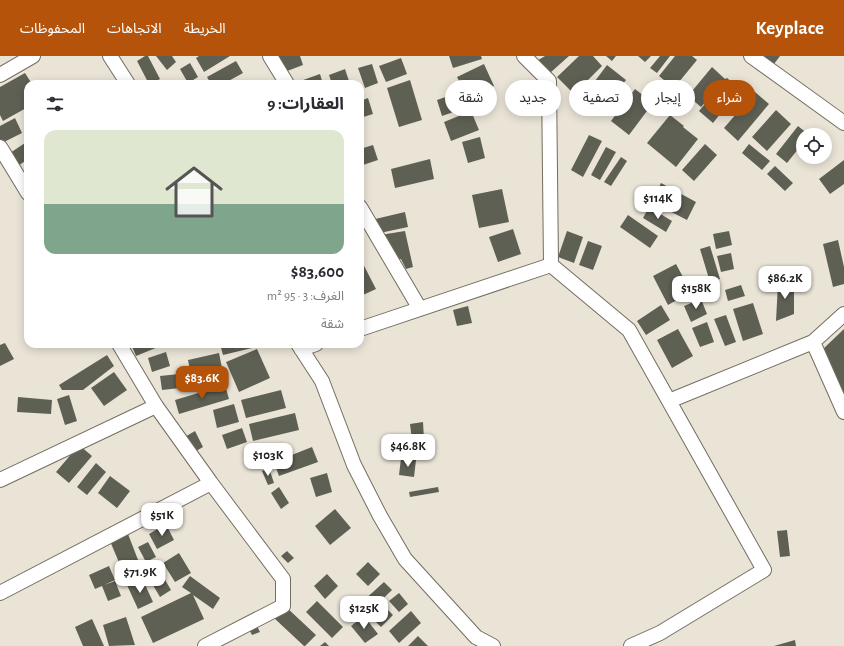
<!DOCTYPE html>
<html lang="ar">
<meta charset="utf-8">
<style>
body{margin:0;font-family:"Alegreya Sans","Noto Sans Arabic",sans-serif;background:#f7f7f7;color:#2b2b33;direction:rtl;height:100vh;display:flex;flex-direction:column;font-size:15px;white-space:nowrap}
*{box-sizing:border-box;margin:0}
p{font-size:13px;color:#7c7c81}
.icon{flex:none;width:22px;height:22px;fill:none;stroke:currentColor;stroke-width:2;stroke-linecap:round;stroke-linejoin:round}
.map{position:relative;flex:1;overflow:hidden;direction:ltr}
.side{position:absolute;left:24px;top:24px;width:340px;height:268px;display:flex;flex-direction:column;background:#fff;border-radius:12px;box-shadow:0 2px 10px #0003;direction:rtl}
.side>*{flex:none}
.hud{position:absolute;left:376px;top:24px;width:380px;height:36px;direction:rtl;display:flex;gap:8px}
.buttons{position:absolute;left:796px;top:72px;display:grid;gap:8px}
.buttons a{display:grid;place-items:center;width:36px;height:36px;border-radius:50%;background:#fff;box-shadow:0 2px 10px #0003;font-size:20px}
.price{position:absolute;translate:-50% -34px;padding:0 9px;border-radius:8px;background:#fff;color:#222;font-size:13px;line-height:26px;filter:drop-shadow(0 1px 2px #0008)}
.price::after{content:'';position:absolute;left:50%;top:24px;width:12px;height:9px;margin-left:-6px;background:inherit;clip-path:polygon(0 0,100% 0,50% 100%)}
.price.current{background:#b45309;color:#fff}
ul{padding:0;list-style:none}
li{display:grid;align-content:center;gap:8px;height:212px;padding:0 20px}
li+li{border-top:1px solid #e1e1e2}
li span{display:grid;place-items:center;height:124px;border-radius:12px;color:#555}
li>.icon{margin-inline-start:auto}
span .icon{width:72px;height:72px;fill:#fffc;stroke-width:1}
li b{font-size:17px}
h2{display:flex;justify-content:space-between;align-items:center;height:48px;padding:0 20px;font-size:17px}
.pill{padding:0 14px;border-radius:18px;background:#fff;box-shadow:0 2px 10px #0003;font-size:14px;line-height:36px}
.pill.current{background:#b45309;color:#fff}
header{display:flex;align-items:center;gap:24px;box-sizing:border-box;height:56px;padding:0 20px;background:#b45309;color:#fff}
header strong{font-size:19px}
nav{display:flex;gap:22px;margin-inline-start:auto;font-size:14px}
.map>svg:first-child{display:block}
.building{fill:#5f6054}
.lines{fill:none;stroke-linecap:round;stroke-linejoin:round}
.street-casing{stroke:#736d61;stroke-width:16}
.street{stroke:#fff;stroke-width:14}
</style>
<header>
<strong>Keyplace</strong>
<nav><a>الخريطة</a><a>الاتجاهات</a><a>المحفوظات</a></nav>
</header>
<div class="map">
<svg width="844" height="590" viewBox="0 0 844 590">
<rect width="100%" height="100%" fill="#eae4d7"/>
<path class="building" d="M145,0H148L160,23L151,28H149L137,5Z
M156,0H172L176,6L167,14Z
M199,0H230L204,16L196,2Z
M275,0H300L303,9L274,20Z
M449,0H481L482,3L453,12Z
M545,0H569L550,17L535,6Z
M579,0H593L602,10L574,38L557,21Z
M606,0H616L612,5Z
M638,0H651L645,6Z
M660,0H670L657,17L650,12Z
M675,0H692L697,4L674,32L659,20Z
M747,0H780L768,16Z
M401,2L407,18L386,26L379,10Z
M236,5L243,17L223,28H211L207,21Z
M190,7L198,21L188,27L180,13Z
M372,8L378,27L365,32L358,12Z
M484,8L494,30L468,43L457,21Z
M607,9L626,24L602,56L583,41Z
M712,11L725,23L727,22L740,33L713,67L699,55L715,36L701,51L688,40Z
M345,13L350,28H332L329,19Z
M25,17L32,28H28V51L3,65L0,59V31Z
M320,18L323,28H292Z
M410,24L422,64L399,71L387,32Z
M208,25L209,28H200V27Z
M635,33L653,47L629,79L611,65Z
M755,36L769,48L738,85L724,72Z
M457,37L462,53L442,60L437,44Z
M368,42L373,58L360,62V45Z
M776,54L791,68L767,95L752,81Z
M471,55L479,74L451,85L444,66Z
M670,59L684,70L683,71L698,83L676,111L647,87Z
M15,62L22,77L0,88V70Z
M798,70L809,79H803V87L787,107L776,98Z
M589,79L602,85L583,121L571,114Z
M480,81L485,102L468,107L462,86Z
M28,85V103L18,110L10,97Z
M705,88L717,99L694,125L682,114Z
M749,88L770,105L762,114L742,97Z
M373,89L378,104L360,110V93Z
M606,91L616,96L600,124L591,119Z
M621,101L627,105L611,130L604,126Z
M430,103L434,123L395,132L391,113Z
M844,104V128L830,138L819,123Z
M775,110L793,127L785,135L767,118Z
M28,113V125L22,117Z
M661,127L696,146L687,164L652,146Z
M502,133L509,166L479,172L472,139Z
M649,151L672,165L666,176L643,162Z
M405,156L408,171L375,178L371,164Z
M628,159L658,180L650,192L620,171Z
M513,173L521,198L498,206L489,181Z
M405,175L413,211L406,213L401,203L388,204L374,180Z
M567,175L583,181L574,207L558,201Z
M729,175L732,189L716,193L713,178Z
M838,184L844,211V228L833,231L823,188Z
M588,185L602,190L593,214L579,209Z
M710,190L720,223L710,226L700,193Z
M731,197L734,213L721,216L717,200Z
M360,202L376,233L363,239L360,234Z
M676,208L691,236L668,249L653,220Z
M794,224V258L776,265L778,227Z
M741,229L745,240L728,245L725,234Z
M701,243L707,258L691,266L684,250Z
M753,247L763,278L743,285L733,253Z
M661,249L670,264L646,279L637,265Z
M468,250L472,267L457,270L453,254Z
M726,259L736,286L725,290L714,263Z
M707,266L714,286L700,291L692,272Z
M678,273L693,300L672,312L657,284Z
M844,273V340L822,294Z
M5,287L14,303L0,310V289Z
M131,288H163V289L136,300Z
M220,288H251L252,292L223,299Z
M257,293L270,322L239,336L226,306Z
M166,296L170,310L152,316L148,302Z
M219,297L224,322L193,329L188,304Z
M107,299L114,310L83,334H62L59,329Z
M114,316L127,334L104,350L91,332Z
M179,318L180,332L162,334L160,320Z
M225,329L229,343L179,358L175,344Z
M281,334L286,352L246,362L241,344Z
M69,339L77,365L65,369L57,343Z
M18,341L52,344L51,358L17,356Z
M234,348L239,366L217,372L213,354Z
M295,357L299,374L253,385L249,368Z
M423,366L424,383L412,384L410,368Z
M242,372L247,386L227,393L222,379Z
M195,375L203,391L191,398L183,382Z
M79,389L92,400L69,427L56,416Z
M312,391L318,406L279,420L274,406Z
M401,402L416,404L414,421L399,419Z
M96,407L106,416L87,439L77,431Z
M269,412L274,427L268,429L262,415Z
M327,417L332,436L316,441L310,422Z
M110,420L130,435L117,452L98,437Z
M279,431L289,447L281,453L271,437Z
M438,431L439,436L410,441L409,436Z
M335,453L351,472L330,489L315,470Z
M166,468L174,484L157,493L149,478Z
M787,474L790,500L780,501L777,475Z
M128,478L140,509L123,516L110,485Z
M148,486L156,501L146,506L138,491Z
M287,495L294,502L288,507L281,500Z
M179,497L191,517L175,526L163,507Z
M368,506L380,518L368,530L356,518Z
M109,510L115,524L104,529L115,525L121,540L108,545L102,530L95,533L89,519Z
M158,512L171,534L160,541L147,519Z
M327,518L338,530L325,543L314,530Z
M190,520L220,542L213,553L193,539L204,563L153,587L141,561L191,537L182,531Z
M142,522L153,546L138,553L127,529Z
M384,526L392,534L370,555L362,546Z
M399,537L408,548L399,556L389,545Z
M317,545L343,571L332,582L306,556Z
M383,549L393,559L381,571L371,561Z
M285,550L316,579L305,590H304L274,562Z
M411,555L421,567L399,587L389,575Z
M364,560L378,578L365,587L351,570Z
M126,561L135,589L109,590L103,569Z
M92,563L104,590H83L75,571Z
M257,570L260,576L252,579L249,573Z
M418,580L428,590H408Z
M795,584L796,590H774Z
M325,586L329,590H320Z"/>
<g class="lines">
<g class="street-casing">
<path id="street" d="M110,0L128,28
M270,0L287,28
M524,0L549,25L551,209
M751,0L844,67
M0,19L33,0
M0,91L28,137
M360,151L420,253
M360,273L551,209L629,274L764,514L660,577L631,590
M813,286L844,356
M298,288L322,325L354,409L380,460L405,503L476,581L493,590
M301,293L316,288
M669,345L813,286L844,258
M156,350L211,427L283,523V550L205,590
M0,424L156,350L119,288
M0,537L211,427"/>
</g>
<use href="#street" class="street"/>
</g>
</svg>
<div class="buttons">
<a><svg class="icon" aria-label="locate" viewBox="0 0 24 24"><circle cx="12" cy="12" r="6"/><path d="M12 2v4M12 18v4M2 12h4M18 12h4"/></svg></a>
</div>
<b class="price" style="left:658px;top:164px">$114K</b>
<b class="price" style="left:785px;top:244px">$86.2K</b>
<b class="price" style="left:696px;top:254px">$158K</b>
<b class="price current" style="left:202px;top:344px">$83.6K</b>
<b class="price" style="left:408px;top:412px">$46.8K</b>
<b class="price" style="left:268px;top:421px">$103K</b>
<b class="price" style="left:162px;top:481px">$51K</b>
<b class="price" style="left:140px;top:538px">$71.9K</b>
<b class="price" style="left:364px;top:574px">$125K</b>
<div class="hud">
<a class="pill current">شراء</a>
<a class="pill">إيجار</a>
<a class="pill">تصفية</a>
<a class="pill">جديد</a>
<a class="pill">شقة</a>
</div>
<section class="side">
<h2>العقارات: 9<svg class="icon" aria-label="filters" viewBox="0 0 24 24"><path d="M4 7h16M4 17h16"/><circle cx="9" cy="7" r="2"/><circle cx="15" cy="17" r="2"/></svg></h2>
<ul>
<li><span style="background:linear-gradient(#dfe7d0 60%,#7fa58c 0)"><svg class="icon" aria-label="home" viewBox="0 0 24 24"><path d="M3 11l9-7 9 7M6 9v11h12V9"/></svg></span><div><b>$83,600</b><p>الغرف: 3 · 95 m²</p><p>شقة</p></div></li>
</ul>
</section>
</div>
